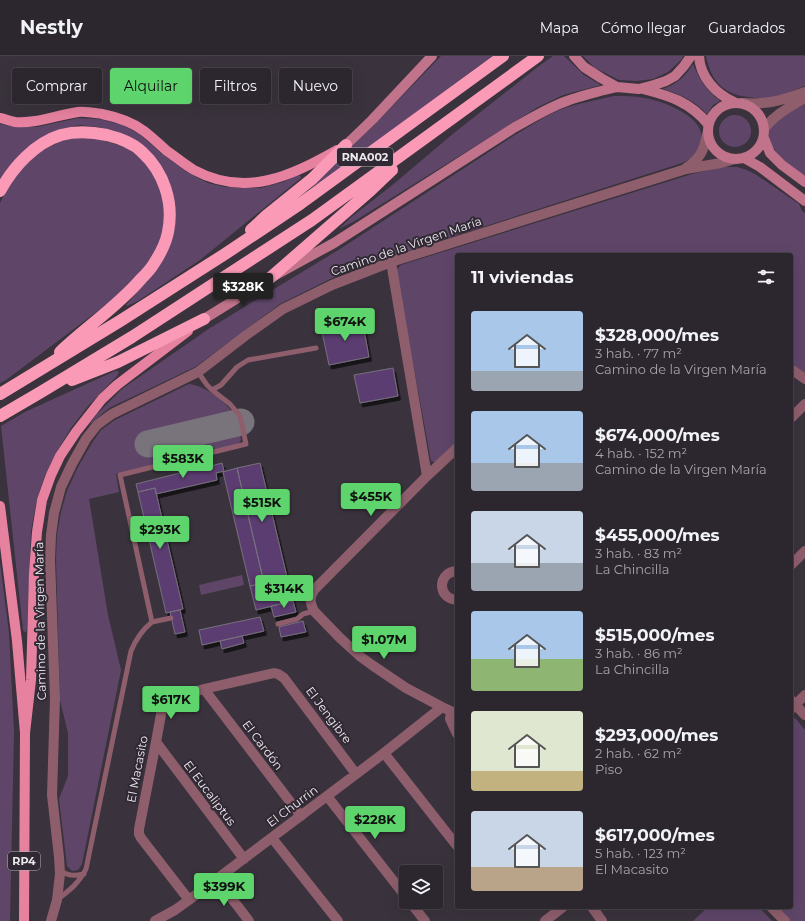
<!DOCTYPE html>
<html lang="es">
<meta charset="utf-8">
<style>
body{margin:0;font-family:Montserrat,sans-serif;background:#38323a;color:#f1f3f6;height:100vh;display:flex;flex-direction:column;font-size:15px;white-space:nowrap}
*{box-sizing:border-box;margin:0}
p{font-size:13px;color:#a6a5aa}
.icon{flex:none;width:22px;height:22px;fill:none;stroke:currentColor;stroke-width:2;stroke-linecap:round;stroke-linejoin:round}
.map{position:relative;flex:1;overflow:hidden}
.sheet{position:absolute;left:455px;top:197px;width:338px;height:656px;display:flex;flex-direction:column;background:#2c262e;border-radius:4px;box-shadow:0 4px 16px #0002,0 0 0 1px #48434a}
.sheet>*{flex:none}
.banner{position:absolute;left:12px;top:12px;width:380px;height:36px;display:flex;gap:8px}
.fabs{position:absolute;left:399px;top:809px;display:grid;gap:8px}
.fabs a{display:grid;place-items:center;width:44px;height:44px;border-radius:4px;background:#2c262e;box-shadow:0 4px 16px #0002,0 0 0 1px #48434a;font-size:20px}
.price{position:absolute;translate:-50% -34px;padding:0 9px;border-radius:4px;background:#5ed56c;color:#111;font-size:13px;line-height:26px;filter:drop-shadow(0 1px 2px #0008)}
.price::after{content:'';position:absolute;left:50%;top:24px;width:12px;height:9px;margin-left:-6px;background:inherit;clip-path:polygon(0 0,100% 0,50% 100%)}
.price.current{background:#222;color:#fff}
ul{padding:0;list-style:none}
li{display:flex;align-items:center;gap:12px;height:100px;padding:0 16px}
li span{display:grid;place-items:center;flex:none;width:112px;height:80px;border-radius:4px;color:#555}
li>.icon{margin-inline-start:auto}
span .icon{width:48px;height:48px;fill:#fffc;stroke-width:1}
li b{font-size:17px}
h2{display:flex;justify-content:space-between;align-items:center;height:48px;padding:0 16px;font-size:17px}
.pill{padding:0 14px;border-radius:4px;background:#2c262e;box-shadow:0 4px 16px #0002,0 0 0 1px #48434a;font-size:14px;line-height:36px}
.pill.current{background:#5ed56c;color:#111}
header{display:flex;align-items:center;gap:24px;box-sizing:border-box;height:56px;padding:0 20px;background:#2c262e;border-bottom:1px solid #48434a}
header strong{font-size:19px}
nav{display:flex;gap:22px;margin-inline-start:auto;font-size:14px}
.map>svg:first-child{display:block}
.green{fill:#5f4669}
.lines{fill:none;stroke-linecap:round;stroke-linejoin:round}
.taxiway{stroke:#79737c;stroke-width:27}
.building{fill:#5c3e71;stroke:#76707c;filter:url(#shadow)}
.service{stroke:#8f5e6c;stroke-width:5}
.minor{stroke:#8f5e6c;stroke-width:10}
.tertiary{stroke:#8f5e6c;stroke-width:10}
.secondary{stroke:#c0738a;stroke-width:10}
.primary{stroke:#e682a0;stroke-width:10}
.motorway{stroke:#fa9ab6;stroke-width:12}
.labels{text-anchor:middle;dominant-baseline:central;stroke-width:4;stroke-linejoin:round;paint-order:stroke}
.shield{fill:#302933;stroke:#b4afb7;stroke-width:1}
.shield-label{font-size:11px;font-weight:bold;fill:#ede8ef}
.street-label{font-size:12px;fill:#ede8ef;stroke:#302933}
</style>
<header>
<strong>Nestly</strong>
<nav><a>Mapa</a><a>Cómo llegar</a><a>Guardados</a></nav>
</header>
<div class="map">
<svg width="805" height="865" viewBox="0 0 805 865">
<defs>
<filter id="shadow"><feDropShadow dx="2.5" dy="4" stdDeviation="0" flood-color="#0009"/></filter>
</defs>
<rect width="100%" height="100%" fill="#3a333d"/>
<path class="green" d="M441,0H492L323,125L310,132L315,126L379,64Z
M553,0H564L584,19L601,29L563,39L538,51L353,166L339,173L350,162L390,131L454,77L539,10Z
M583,0H683L682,3L668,16L653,23L637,25L619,24L595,12Z
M706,0H805V30C794,34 782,40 770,42C762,43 755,42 748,41C723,38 711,25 706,0Z
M693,8C699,23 707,35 720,45L713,49L707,58C695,45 680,38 663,33C677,28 686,20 693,8Z
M614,40C624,40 634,40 644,42C660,44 690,56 698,70C701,74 702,80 701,85C700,96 692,103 682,107L389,201L369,207L330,223L280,248L195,311L109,352L88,370L97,358L122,333L210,272L340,193L515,79C531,70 547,58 565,52C580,47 597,44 614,40Z
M805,48V120C793,113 762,89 770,73C776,62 794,54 805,48Z
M719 75a16 16 0 1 1 32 0a16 16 0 1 1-32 0Z
M78,62L99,63L123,69L141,79L161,97L187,116L208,127L225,131L242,132H261L283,126L299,119L301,121V122L200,204L138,245L127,250L126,249L127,248L155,214L170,134L116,75L98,71L80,69L61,73L13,106L0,123V68L15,71H37Z
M80,81L96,82L125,91L138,100L149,111L157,124L164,147V176L158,192L148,209L127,233L6,324L0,327V147C3,142 5,136 8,131C22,111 41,91 65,84C69,82 75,82 80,81Z
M724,111H737L747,114L755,118L799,148L802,155L805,157V317L791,307V199H457V386L437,405L434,406L431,405L396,214L401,209L692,118Z
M115,315H118L119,316L117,320L88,350L71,372L56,397L46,417L37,442L31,475L27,573L26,576H24L23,574L1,370L25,356Z
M189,328C204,329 229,347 236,362C238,368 239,376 241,383L240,386L237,388L116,418L119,436L89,443L108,559L121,614L82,808L78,814L72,815L67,810L59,743L68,720V677L60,644L56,503L57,478L61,456L67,435L78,411L92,387L101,374L115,364Z
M0,506L9,577L14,676L10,865H0Z
M242,519L244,529L201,539L199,529Z
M795,662L805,674V865H790L777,851H791V666Z
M708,851H759L772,865H693Z"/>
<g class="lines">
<path class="taxiway" d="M148,388L241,366"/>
</g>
<path class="building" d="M362,263L369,301L329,309L321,271Z
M393,312L398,340L360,347L354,319Z
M194,406L196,414L222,407L224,415L216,417L217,424L156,438L155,432L138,436L136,428L184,416L182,409Z
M260,407L287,521L264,527L237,412Z
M237,412L264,527L250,530L223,416Z
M155,432L183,553L166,557L138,436Z
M287,521L293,545L256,554L250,530Z
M293,545L296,556L274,561L271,550Z
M180,554L185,576L175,578L170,556Z
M260,561L264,575L202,589L199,574Z
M303,565L306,576L281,581L279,571Z
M242,580L244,587L222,593L220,585Z"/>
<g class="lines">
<path class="service" d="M212,334L221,329L237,311L248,304L316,292
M152,566L171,562
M278,568L297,563L303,558L314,555
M60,815C70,820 73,820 84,818
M58,843C70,834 79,827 86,813L131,595C136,583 142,574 152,566L120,419L246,388L240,360L230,348L212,334L207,329L198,316"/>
<path class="minor" d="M391,206L427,420
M791,313L805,323
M791,362L805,348
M457,392L427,420L314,534C309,542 310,547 314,555L340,582L361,601L372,609L406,632L442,651L457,658
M791,509L805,495
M457,515C437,516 437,543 457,544
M204,633L301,760
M791,644L805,659
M791,653L805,639
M451,656L450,663L457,678
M156,686L244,803
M384,697L457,790
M327,740L406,841
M272,782L338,865
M217,823L249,865
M189,844L141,782L139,778V773L156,686L162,653L164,648L170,643L204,633L274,617L278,618L284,622L356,718
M410,846L425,865
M592,851L602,865
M771,851L785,865
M155,865L175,854L189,844L384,697L442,651
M545,865L563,851"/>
<path class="tertiary" d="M743,47C767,49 783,44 805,36
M764,73C775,58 790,51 805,42
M686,112C701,102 704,94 707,78
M51,865L57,844L60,818L59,801L52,739L55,642L50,504L51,479L54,457L61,431L72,408L86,383L97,369L112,358L198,316L245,280L283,253L332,229L391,206L686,113L721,107L735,103"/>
<path class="secondary" d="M574,0L584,11L601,22L617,31L639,33L654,29L666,25L675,20L684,10L691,0
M699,0C700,21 716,38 734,46
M643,33C670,40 690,46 708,68
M708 75a28 28 0 1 1 56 0a28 28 0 1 1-56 0Z
M764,82L770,97L782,109L805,126
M346,89L372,64L432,0
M744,102L760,111L805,145
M204,263L270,222L334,187L512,73C530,63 547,52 567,45C583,39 600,35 617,31"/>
<path class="primary" d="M0,62C5,63 10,65 15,66C36,68 57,59 78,56C85,55 95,57 102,58C117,61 132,66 144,75C152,81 159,88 167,95C176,101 185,109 194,114C246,142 291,120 337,94
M0,450L17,585L25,677L24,865
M25,677L31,624L34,517L37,476L42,444L51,419L60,400L76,376L102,343L117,329L188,275"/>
<path class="motorway" d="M0,135C13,111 35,87 61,79C76,75 92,76 107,79C119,82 133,87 142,96C164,116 174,147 168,176C166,187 159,200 153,209C150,214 145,219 141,223C117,251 86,271 60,296
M251,174L266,160L312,123L346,89
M270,222L371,134L392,114
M72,324L118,306L204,263
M0,338L120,265L225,198L300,148L503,0
M0,360L41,336L132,281L312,164L538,0"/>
</g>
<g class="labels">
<g class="shield">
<rect x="337" y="92" width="56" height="18" rx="3"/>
<rect x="8" y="796" width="32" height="18" rx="3"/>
</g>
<g class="shield-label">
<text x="365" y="101">RNA002</text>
<text x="24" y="805">RP4</text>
</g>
<g class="street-label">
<text transform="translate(406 190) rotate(-19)">Camino de la Virgen María</text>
<text transform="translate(40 565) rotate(-91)">Camino de la Virgen María</text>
<text transform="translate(329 659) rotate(53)">El Jengibre</text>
<text transform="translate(263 689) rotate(53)">El Cardón</text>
<text transform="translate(137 713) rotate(-79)">El Macasito</text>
<text transform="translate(210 737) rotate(53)">El Eucaliptus</text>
<text transform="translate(292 750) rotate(-37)">El Churrin</text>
</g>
</g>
</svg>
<div class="fabs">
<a><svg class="icon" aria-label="layers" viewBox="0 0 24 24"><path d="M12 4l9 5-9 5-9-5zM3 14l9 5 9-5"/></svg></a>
</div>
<b class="price current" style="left:243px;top:251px">$328K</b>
<b class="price" style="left:345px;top:286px">$674K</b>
<b class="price" style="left:183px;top:423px">$583K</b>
<b class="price" style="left:371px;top:461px">$455K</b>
<b class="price" style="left:262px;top:467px">$515K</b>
<b class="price" style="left:160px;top:494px">$293K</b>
<b class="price" style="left:284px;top:553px">$314K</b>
<b class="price" style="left:384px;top:604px">$1.07M</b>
<b class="price" style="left:171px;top:664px">$617K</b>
<b class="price" style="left:375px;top:784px">$228K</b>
<b class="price" style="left:224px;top:851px">$399K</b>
<div class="banner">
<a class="pill">Comprar</a>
<a class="pill current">Alquilar</a>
<a class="pill">Filtros</a>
<a class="pill">Nuevo</a>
</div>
<section class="sheet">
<h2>11 viviendas<svg class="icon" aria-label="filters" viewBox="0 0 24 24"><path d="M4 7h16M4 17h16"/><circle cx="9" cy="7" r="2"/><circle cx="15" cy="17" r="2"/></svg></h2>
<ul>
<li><span style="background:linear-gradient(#a9c7e8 75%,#9aa5b1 0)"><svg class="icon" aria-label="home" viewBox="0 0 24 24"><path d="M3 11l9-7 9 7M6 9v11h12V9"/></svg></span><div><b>$328,000/mes</b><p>3 hab. · 77 m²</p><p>Camino de la Virgen María</p></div></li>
<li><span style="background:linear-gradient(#a9c7e8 65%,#9aa5b1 0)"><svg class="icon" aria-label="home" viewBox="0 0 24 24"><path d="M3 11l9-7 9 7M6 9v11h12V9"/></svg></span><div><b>$674,000/mes</b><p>4 hab. · 152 m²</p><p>Camino de la Virgen María</p></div></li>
<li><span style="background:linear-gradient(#c9d6e8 65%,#9aa5b1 0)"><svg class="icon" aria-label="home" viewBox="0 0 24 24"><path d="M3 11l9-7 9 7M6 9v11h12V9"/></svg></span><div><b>$455,000/mes</b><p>3 hab. · 83 m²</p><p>La Chincilla</p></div></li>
<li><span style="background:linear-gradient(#a9c7e8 60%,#8fb573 0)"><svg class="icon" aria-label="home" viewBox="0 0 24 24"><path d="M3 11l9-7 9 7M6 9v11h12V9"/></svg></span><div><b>$515,000/mes</b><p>3 hab. · 86 m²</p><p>La Chincilla</p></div></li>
<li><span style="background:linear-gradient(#dfe7d0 75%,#c2b280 0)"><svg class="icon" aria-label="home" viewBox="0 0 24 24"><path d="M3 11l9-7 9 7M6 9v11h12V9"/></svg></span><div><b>$293,000/mes</b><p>2 hab. · 62 m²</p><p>Piso</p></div></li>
<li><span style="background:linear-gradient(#c9d6e8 70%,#b9a48a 0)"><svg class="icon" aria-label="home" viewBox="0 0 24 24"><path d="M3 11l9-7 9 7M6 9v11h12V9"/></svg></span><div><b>$617,000/mes</b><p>5 hab. · 123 m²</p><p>El Macasito</p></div></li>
</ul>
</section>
</div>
